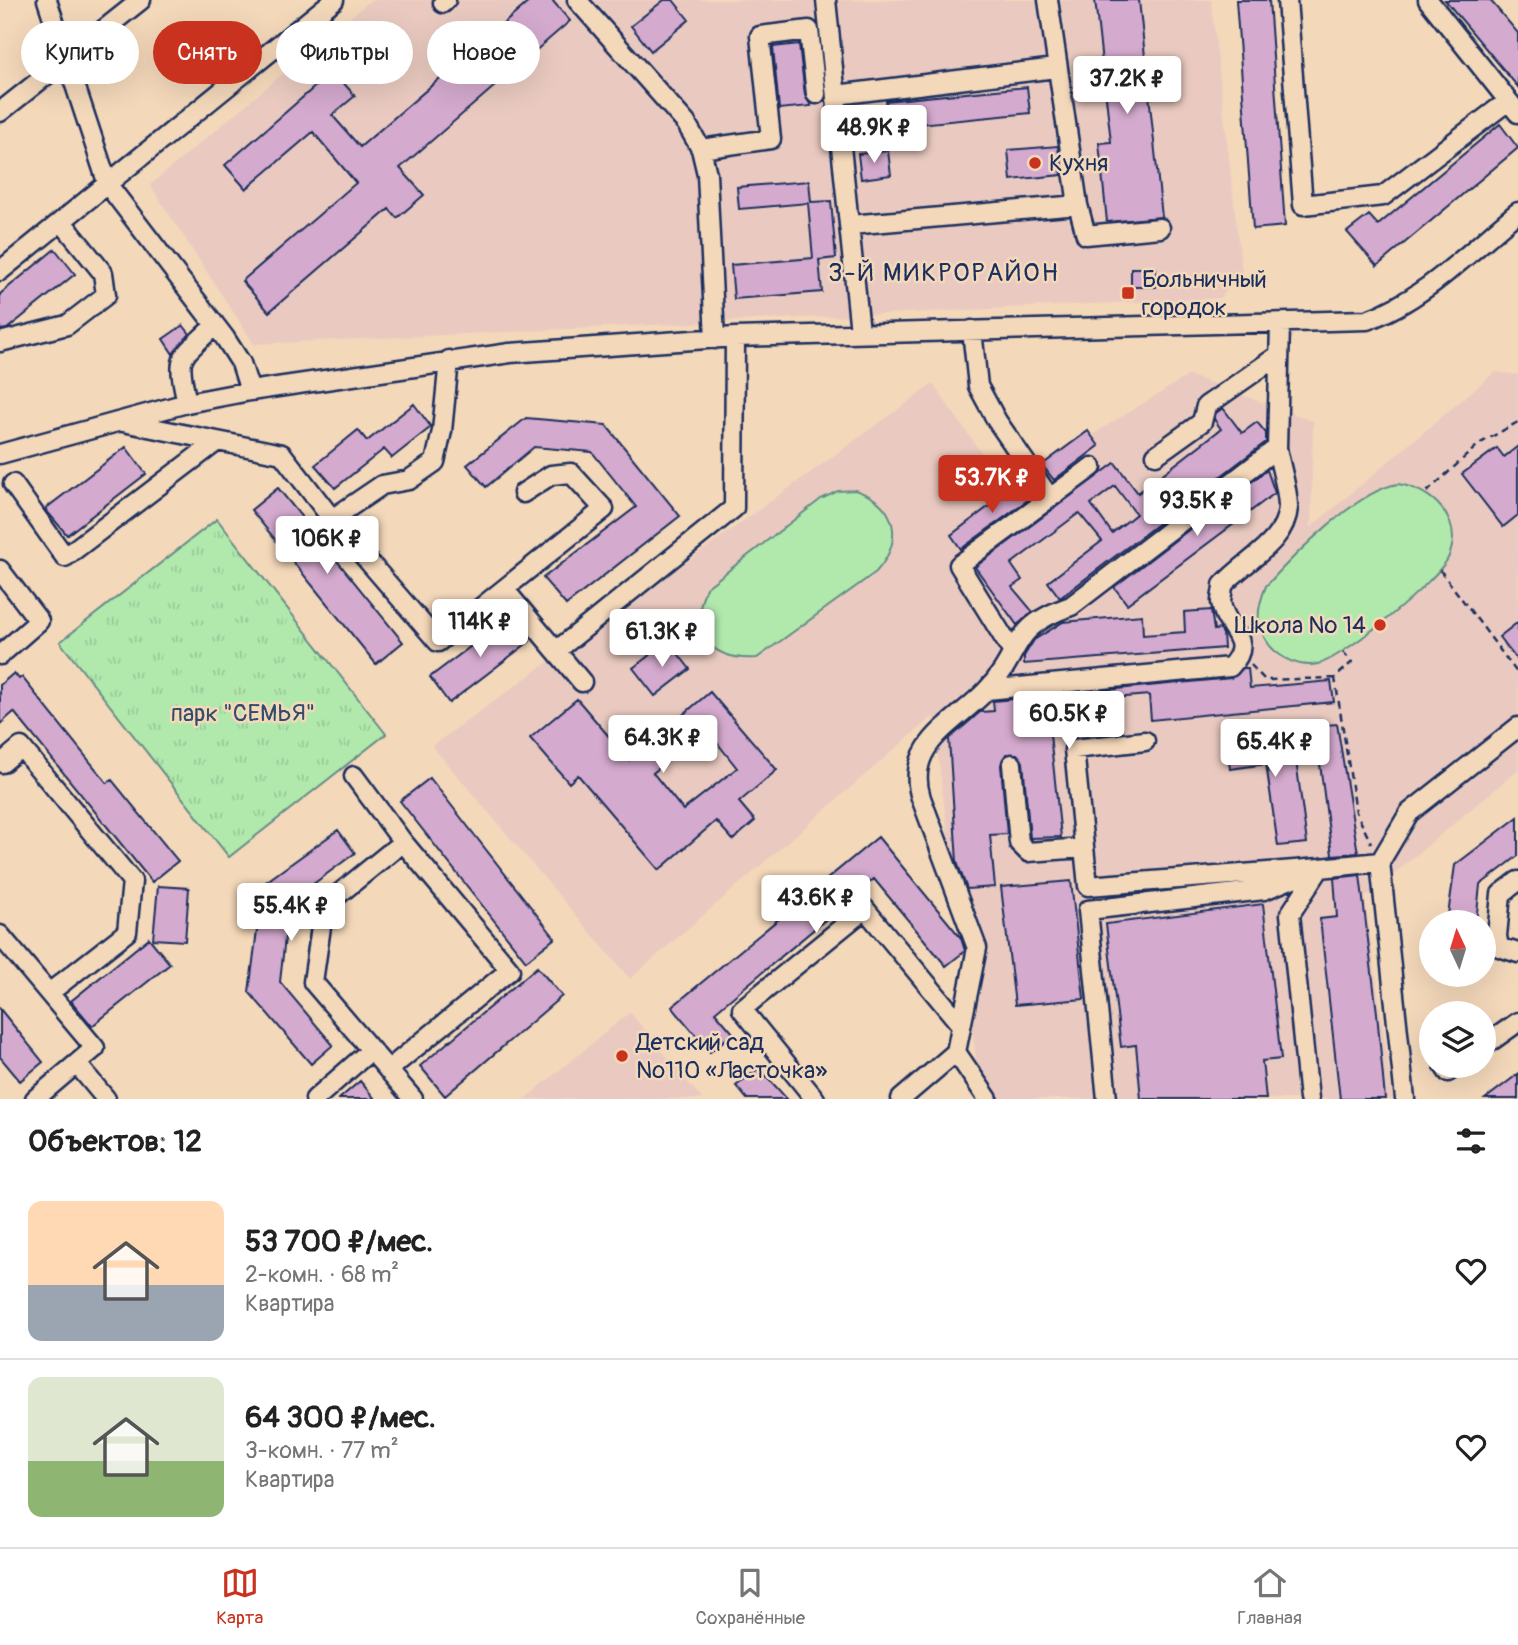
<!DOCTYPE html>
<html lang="ru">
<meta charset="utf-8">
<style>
body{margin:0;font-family:Pangolin,sans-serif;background:#f2f2f2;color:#222;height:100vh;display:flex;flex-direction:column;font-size:26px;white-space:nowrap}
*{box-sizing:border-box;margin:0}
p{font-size:23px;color:#767676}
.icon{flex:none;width:38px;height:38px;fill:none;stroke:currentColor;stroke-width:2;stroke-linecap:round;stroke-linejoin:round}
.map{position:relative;height:1099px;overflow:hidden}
.details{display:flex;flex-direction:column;background:#fff;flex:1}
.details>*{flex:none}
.hud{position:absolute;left:21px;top:21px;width:700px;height:63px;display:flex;gap:14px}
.needle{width:46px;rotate:356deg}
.tools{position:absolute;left:1419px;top:910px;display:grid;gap:14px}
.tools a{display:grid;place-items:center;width:77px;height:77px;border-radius:50%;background:#fff;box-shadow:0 7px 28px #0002;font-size:35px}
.price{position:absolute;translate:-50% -60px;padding:0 16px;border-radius:7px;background:#fff;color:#222;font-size:23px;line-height:46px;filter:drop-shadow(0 2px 4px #0008)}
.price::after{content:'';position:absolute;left:50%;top:42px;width:21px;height:16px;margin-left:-10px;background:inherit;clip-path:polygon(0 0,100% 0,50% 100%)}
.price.selected{background:#c8321e;color:#fff}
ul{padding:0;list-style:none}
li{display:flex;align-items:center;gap:21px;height:175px;padding:0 28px}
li+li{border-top:2px solid #e0e0e0}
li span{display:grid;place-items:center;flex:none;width:196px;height:140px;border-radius:14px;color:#555}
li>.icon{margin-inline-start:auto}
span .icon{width:84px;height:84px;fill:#fffc;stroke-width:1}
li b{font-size:30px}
h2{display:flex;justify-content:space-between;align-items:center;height:84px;padding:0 28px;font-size:30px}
.chip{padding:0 24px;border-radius:32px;background:#fff;box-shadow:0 7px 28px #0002;font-size:24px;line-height:63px}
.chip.selected{background:#c8321e;color:#fff}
.tab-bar{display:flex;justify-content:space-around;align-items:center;height:98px;border-top:2px solid #e0e0e0;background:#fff;font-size:19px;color:#767676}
.tab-bar a{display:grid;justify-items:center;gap:4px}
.tab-bar .selected{color:#c8321e}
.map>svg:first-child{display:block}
.built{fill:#eacac0}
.park{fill:url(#park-tufts);stroke:#668c86;stroke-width:2}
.pitch{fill:#b1e9ad;stroke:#668c86;stroke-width:2}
.building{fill:#d4aace;stroke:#1b2f5e;stroke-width:2;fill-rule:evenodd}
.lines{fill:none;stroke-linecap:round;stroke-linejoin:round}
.minor-casing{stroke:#1b2f5e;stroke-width:23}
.path{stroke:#1b2f5e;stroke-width:2.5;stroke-dasharray:7 5;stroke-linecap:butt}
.minor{stroke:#f4d8ba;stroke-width:18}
.poi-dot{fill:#c8321e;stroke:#f4d8ba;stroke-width:2.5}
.labels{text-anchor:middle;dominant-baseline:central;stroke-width:5;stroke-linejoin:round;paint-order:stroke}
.poi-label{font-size:24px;fill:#1b2f5e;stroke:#f4d8ba;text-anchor:start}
.park-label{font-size:24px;fill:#324b6a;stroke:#f4d8ba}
.neighbourhood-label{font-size:26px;letter-spacing:2px;fill:#1b2f5e;stroke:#f4d8ba}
</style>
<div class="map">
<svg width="1518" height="1099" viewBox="0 0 1518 1099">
<defs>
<pattern id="park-tufts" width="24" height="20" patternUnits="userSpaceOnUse" patternTransform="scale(1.75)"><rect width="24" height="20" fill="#b1e9ad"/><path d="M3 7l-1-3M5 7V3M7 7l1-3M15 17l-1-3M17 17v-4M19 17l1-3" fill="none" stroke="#98c897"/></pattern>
</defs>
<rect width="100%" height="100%" fill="#f4d8ba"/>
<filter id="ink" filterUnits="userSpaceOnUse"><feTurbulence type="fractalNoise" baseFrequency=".0143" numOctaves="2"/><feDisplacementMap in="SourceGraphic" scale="14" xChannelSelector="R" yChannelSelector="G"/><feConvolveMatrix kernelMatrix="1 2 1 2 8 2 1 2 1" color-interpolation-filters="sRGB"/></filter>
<g filter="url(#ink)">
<path class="built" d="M371,0H1211L1242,272L1220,298L254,344L150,185Z
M1495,372L1518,375V770L1365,898L1393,1099H981L933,716L630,979L432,746L933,384L1006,488L1189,375L1313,421L1311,527Z
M630,1012L702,1099H525Z"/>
<path class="park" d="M217,519L386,734L229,857L60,642Z"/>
<path class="pitch" d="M1398,484C1431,489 1464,519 1449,556C1440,579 1342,659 1318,664C1300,668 1281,659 1270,646C1254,626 1257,608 1266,586C1294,555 1358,490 1398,484Z
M855,490C898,504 904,540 876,572L757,658C709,661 688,632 706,588L821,499L838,491Z"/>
<path class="building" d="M531,0H552L570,21L400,168L424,195L397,218L389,209L269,312L242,281L356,183L313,132L246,189L225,165L333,71L355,96L332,115L360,147Z
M664,0H673L689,20L651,51L631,26Z
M1095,0H1139L1162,217L1107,222L1099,143L1111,142Z
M1236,0H1269L1285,226L1253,229Z
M1445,0H1490L1518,33V87Z
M799,44L805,95L811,106L779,109L773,47Z
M1027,87L1030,113L889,127L886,101Z
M1500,124L1518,148L1377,266L1347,232L1369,215L1378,225Z
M1058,146L1062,175L1011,180L1008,150Z
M888,151L891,175L861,179L858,154Z
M809,181L811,202L831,201L836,258L819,260L822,292L734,299L731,265L813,258L808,203L739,209L737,187Z
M55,249L75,274L7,329L0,330V294Z
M1131,268H1156V287H1131Z
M183,325L190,334L173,354L163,339Z
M414,404L431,427L392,458L384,449L335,488L315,465L358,430L367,441Z
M1223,408L1242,433L1257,422L1266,433V442L1060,598L1048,582L1102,541L1079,513L1011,564L1022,580L1012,587L1033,612L1017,625L975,567L1115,463L1138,493L1221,429L1214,419L1216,413ZM1115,486L1136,514L1112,533L1091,504Z
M526,418L606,425L680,516L566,605L543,578L636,507L592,452L534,447L486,487L467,465Z
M1088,431L1099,446L1054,480L1042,465Z
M1518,446V515L1503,527L1462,474L1497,448L1504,457Z
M126,447L146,474L67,535L45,509Z
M1267,470L1275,493L1127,604L1114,587Z
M1021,482L1032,497L961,549L951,535Z
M278,488L403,642L376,664L251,510Z
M1211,610L1214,630L1220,629L1223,634L1224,648L1024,664V656L1034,640L1063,622L1142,615L1143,635L1185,632L1184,612Z
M511,616L530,641L449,703L430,677Z
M1518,622V661L1499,637Z
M668,641L690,669L655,696L633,668Z
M1243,668H1248L1250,688L1331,681L1334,702L1151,720L1149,695L1103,699L1105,720L1049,725L1061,837L1030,838L1023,762L1017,754H1006L1001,765L1007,834L990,835L995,887L967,889L957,862L949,739L980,712L994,711L993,701L1231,678Z
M14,673L19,679L22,677L107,783L112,780L178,861L152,882L14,712L0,724V685Z
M710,692L777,770L739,802L755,821L733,840L716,821L659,870L578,775L569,783L530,738L577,699L629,760ZM707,730L737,768L683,810L653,773Z
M1337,724L1358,853L1332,855L1315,726Z
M1292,730L1307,843L1278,846L1266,764L1230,769L1226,739Z
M430,778L555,938L526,961L400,801Z
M1518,817V856L1480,885L1476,922H1447L1455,865Z
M338,830L355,853L289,902L280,982L333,1045L311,1064L249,992L263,884Z
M878,837L961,938L965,951L946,966L874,879L715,1012L733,1033L710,1052L672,1007Z
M1360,875L1377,1013L1385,1099H1340L1320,919L1337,917L1334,878Z
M1071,881L1084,999L1015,1005L1001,887Z
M158,886L189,888L185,941L153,939Z
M1263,904L1281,1059L1262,1061L1266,1099H1141L1136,1045L1121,1047L1106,924Z
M149,938L170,964L92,1026L71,1001Z
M537,967L562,996L445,1096L420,1066Z
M0,1009L43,1062L20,1081L0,1057Z
M759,1068L787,1099H747L736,1086Z
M1518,1074V1099H1485Z
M360,1081L375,1099H339Z"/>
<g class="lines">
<g class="minor-casing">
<path id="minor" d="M47,0L108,185L225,338L241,363L250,391
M577,0L686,123L701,149L707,174L715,339
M826,0L860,332
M1048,0L1078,205L1086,235L1160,228
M1287,0L1303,205L1383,196L1508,101
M1428,0L1518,113
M443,3L446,0
M836,95L1056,68
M0,112L141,0
M701,149L771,139L760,36L809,30L816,94
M850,225L1078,205
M0,271L334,0
M972,330L978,386L997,421L1050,498
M0,342L67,325L106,295L103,273L62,222
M187,403C176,352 179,361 215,325
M123,422L282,454L332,519L438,642L604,509L571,473L551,475L523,493
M0,454L187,403L250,391L510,353L735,337L1367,320C1424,300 1472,249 1518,212
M1156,455L1202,422L1206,406L1279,355
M13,484L65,557L216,442
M332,519L382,485L409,480L435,462L442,431L449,360
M0,570L39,621L0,655
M504,589L582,682
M556,651L734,508L735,337
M1012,651L959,565L1092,467
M987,690L1230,667C1257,639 1224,630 1221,602C1221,597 1223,590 1223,585C1244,561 1286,543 1288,507C1288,489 1280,466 1277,448
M1145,741L1074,749L1088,886L1320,868
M2,763L21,747L132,881L127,932L49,993
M1012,764L1019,843L1028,852L1084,848
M354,776L403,842
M1380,862L1409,813L1518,727
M1518,881L1501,894L1497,936L1499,947L1518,953
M0,935L95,1048L35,1099
M1484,1046L1518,1022
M77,1064L106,1099
M1444,1066L1448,1072L1457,1066
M388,1070L510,970L403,842L324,906L313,982L413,1099
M315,1099L371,1050
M815,1099L742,1009L865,909L961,1025
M901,1099L956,1052
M988,1099L956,1052L977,948L921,798C904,745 954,724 986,691C1024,652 1007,628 1071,606L1277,448L1280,324
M1107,1099L1088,910L1264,890L1303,874
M1309,1099L1290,914L1320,868L1380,862L1405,1099"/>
</g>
<path class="path" d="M1427,492L1479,444L1518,422
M1440,570L1518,674
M1343,652L1352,662L1335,678L1356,812L1371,843
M1251,665L1265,680L1335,678"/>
<use href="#minor" class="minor"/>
</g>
</g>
<g class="poi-dot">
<circle cx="1035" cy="163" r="7"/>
<rect x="1121" y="286" width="14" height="14" rx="3.5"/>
<circle cx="1380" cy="625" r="7"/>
<circle cx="622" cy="1056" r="7"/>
</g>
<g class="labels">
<g class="poi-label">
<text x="1049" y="163">Кухня</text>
<text x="1142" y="279">Больничный<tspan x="1142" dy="28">городок</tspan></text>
<text x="1366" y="625" text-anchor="end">Школа № 14</text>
<text x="636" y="1042">Детский сад<tspan x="636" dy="28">№110 «Ласточка»</tspan></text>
</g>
<g class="park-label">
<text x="243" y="713">парк "СЕМЬЯ"</text>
</g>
<g class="neighbourhood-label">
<text x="944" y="273">3-Й МИКРОРАЙОН</text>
</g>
</g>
</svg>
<div class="tools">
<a><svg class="needle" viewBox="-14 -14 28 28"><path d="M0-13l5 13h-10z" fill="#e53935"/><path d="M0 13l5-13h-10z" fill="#767676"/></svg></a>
<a><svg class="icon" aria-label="layers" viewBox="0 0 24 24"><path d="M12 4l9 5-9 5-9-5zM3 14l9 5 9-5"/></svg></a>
</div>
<b class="price" style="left:1127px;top:116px">37.2K ₽</b>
<b class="price" style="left:874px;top:165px">48.9K ₽</b>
<b class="price selected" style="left:992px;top:515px">53.7K ₽</b>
<b class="price" style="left:1197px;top:538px">93.5K ₽</b>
<b class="price" style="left:327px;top:576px">106K ₽</b>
<b class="price" style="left:480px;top:659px">114K ₽</b>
<b class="price" style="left:662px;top:669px">61.3K ₽</b>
<b class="price" style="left:1069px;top:751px">60.5K ₽</b>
<b class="price" style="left:663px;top:775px">64.3K ₽</b>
<b class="price" style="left:1275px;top:779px">65.4K ₽</b>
<b class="price" style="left:816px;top:935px">43.6K ₽</b>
<b class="price" style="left:291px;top:943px">55.4K ₽</b>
<div class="hud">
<a class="chip">Купить</a>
<a class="chip selected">Снять</a>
<a class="chip">Фильтры</a>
<a class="chip">Новое</a>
</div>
</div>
<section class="details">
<h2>Объектов: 12<svg class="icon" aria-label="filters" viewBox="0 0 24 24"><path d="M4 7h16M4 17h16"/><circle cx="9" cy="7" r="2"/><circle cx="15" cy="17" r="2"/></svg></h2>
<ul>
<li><span style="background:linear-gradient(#ffd9b3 60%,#9aa5b1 0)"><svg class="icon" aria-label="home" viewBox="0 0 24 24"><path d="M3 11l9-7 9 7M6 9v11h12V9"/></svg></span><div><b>53 700 ₽/мес.</b><p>2-комн. · 68 m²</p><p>Квартира</p></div><svg class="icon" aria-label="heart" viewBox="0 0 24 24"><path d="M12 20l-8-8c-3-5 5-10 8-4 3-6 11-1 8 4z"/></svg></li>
<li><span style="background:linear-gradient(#dfe7d0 60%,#8fb573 0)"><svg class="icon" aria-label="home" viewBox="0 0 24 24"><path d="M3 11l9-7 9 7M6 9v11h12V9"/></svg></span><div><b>64 300 ₽/мес.</b><p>3-комн. · 77 m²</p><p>Квартира</p></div><svg class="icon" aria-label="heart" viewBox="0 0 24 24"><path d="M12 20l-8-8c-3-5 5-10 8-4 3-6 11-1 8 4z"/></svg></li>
</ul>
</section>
<nav class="tab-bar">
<a class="selected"><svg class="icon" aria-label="map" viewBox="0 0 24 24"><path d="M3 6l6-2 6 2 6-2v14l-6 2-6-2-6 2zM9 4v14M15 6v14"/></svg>Карта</a>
<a><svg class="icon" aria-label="saved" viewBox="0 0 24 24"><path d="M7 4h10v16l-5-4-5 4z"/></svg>Сохранённые</a>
<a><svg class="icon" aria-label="home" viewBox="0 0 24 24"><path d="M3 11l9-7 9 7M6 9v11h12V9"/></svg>Главная</a>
</nav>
